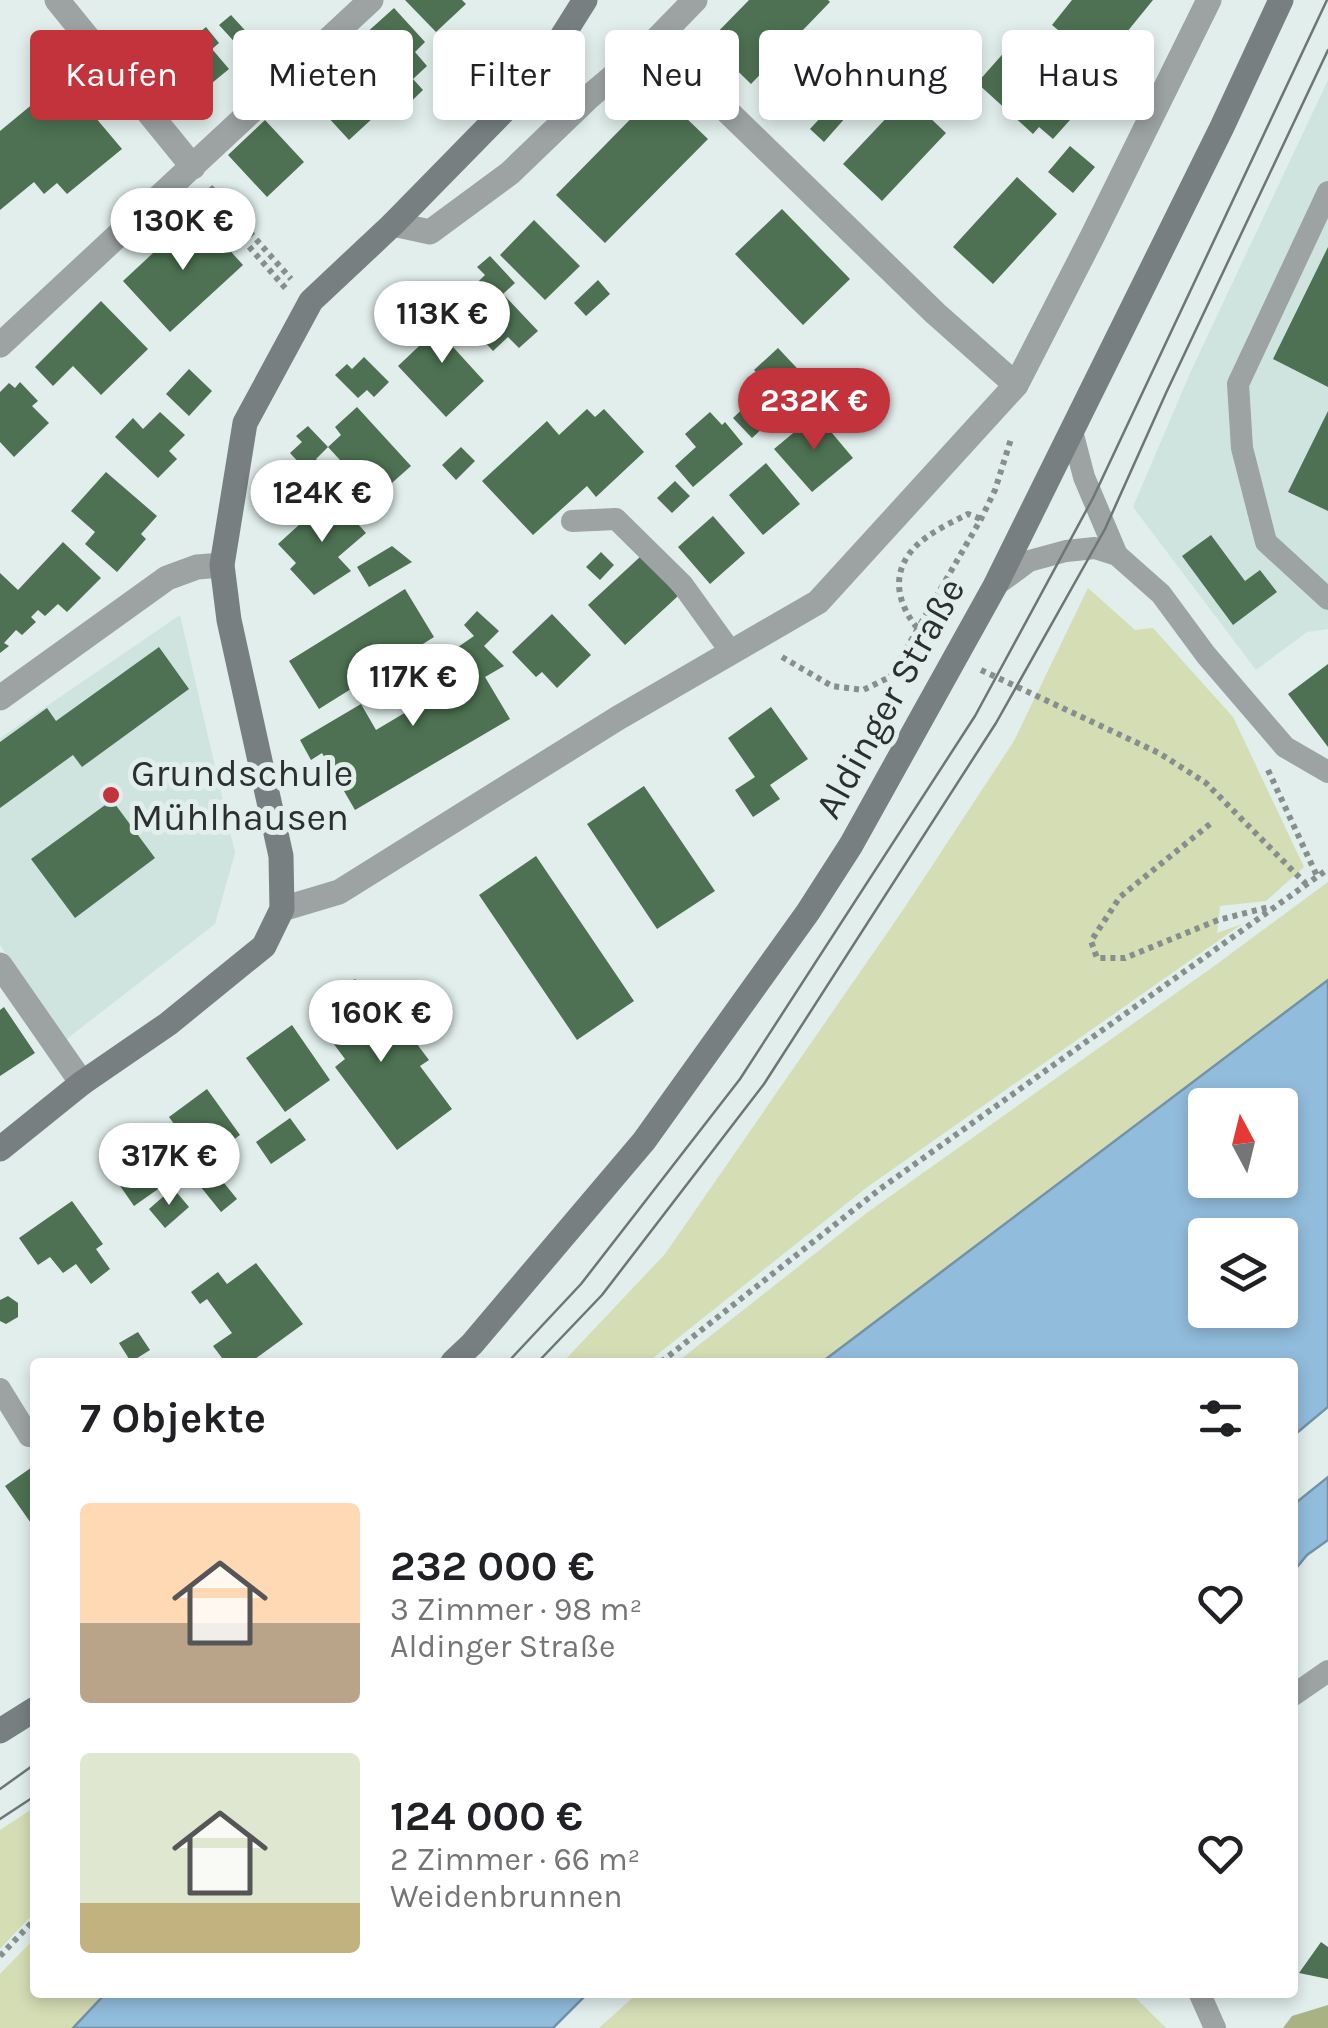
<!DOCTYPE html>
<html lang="de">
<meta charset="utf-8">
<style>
body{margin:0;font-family:Karla,sans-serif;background:#f6f6f6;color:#202124;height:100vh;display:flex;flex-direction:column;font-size:38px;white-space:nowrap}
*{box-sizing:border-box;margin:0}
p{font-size:32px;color:#757577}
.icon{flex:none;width:55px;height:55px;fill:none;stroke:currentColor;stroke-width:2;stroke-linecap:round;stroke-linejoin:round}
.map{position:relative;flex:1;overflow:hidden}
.details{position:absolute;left:30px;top:1358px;width:1268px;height:640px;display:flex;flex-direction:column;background:#fff;border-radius:10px;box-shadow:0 5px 15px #0003}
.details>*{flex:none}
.top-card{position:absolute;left:30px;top:30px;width:1270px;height:90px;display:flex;gap:20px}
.needle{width:65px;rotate:353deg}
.buttons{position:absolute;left:1188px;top:1088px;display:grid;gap:20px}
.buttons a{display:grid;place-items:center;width:110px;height:110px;border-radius:10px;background:#fff;box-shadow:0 5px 15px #0003;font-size:50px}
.price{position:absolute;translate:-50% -85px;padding:0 22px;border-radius:35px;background:#fff;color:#222;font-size:32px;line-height:65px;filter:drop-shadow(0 2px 5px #0008)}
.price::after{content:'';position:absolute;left:50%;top:60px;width:30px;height:22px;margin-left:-15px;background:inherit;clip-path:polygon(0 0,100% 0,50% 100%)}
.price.active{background:#c2333c;color:#fff}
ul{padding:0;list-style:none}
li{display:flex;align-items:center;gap:30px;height:250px;padding:0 50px}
li span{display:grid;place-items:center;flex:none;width:280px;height:200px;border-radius:10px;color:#555}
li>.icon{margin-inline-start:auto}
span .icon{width:120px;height:120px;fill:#fffc;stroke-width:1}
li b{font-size:42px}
h2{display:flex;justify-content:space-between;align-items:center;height:120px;padding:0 50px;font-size:42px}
.pill{padding:0 35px;border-radius:10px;background:#fff;box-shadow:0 5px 15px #0003;font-size:35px;line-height:90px}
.pill.active{background:#c2333c;color:#fff}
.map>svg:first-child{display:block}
.built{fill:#cfe4df}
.green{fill:#d5ddb5}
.forest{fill:#a9b283}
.water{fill:#92bcdc;stroke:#7392a8;stroke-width:2.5;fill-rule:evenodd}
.building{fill:#4d7152}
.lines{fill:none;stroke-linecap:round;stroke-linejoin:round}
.path{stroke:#868f8d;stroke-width:6;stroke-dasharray:5 5;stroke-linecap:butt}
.lane{stroke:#9da2a3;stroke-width:22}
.street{stroke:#9da2a3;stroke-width:25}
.secondary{stroke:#777f81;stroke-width:25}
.tram{stroke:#6e7674;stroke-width:2.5}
.poi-dot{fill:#c2333c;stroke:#e1eeeb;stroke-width:4}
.labels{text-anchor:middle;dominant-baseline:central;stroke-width:10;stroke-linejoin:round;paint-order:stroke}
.street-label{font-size:38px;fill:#2b302e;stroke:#e1eeeb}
.poi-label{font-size:38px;fill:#2b302e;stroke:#e1eeeb;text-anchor:start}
</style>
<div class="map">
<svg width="1328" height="2028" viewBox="0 0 1328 2028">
<rect width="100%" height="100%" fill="#e1eeeb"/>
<path class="built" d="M1328,80V629L1307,632L1256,670L1133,507L1191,371Z
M180,615L235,853L215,924L64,1041L0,945V738Z"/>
<path class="green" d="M1088,588L1135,630L1153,628L1233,717L1304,867L1266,901L1220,906L1217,933L1242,924L866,1188L648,1362H563L665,1254L903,910L1014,741Z
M1328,882V980L822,1362H677L868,1212L1217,964Z
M35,1807V1912L0,1949V1830Z
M35,1938V1992L107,1993L73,2028H0V1974Z
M639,1992L1131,1993L1166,2028H599Z"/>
<path class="forest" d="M1328,2005V2028H1283L1292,2016Z"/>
<path class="water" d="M1328,980V1407L1293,1436L1292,1362H822ZM1205,1105H1280V1180H1205ZM1205,1235H1280V1310H1205Z
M1328,1477V1540L1307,1555L1293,1572V1505Z
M107,1992H588V1993L553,2028H73Z"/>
<path class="building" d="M405,0H462L466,4L436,32Z
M749,0H828L830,2L751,84L708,42Z
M1072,0H1153L1100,65L1052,25Z
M394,8L425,42L415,52L427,66L413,79L423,90L397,115L387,105L349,140L302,89L340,54L367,83L380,71L387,78L396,69L364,35Z
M231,15L253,39L241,49L219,25Z
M206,27L219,43L212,49L229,69L189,102L159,66Z
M1016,39L1086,102L1053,139L1039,127L1033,134L977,83Z
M1097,72L1120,91L1112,100L1089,81Z
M63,79L122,149L67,194L57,183L44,194L34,182L0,210V131Z
M658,91L708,139L605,243L556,195Z
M907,96L946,133L882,201L843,164Z
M832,105L846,117L824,142L810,129Z
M265,120L304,162L267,197L228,155Z
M1070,146L1095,167L1073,193L1048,172Z
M1017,177L1057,214L993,284L953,247Z
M782,209L850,279L803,325L735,254Z
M196,213L243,265L170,332L123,281Z
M534,220L580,266L545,300L500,255Z
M1328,247V387L1273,359Z
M490,256L515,283L503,294L538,331L519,348L508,337L493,351L452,307L485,275L477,267Z
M598,280L610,294L586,316L574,303Z
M101,301L148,349L101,395L73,366L53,386L35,367Z
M445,309L468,333L453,347L484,381L446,417L398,366L436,330L430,323Z
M778,348L809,381L785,403L754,370Z
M364,357L389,382L374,397L367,390L358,398L335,375L347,364L352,369Z
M189,369L212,391L189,416L166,394Z
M20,382L38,401L32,406L49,423L14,457L0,442V392L9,383L15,388Z
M751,401L770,421L752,438L733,418Z
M357,407L411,466L375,498L328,447L316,459L324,468L313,478L290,453L302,442L296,436L308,426L328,447L341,435L335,427Z
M587,409L595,417L604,409L644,452L596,497L587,486L533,535L482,481L547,421L559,435Z
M1328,411V511L1288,492Z
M160,412L185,435L169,451L177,459L158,478L115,437L133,418L143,429Z
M710,412L722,425L725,422L743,444L693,487L675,466L696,447L685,434Z
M816,414L853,458L812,492L774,449Z
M461,447L475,461L456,480L442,465Z
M766,463L800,504L763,535L729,495Z
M106,472L157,516L141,534L146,539L117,572L85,544L95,532L71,511Z
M675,481L690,496L672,513L657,498Z
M332,495L366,533L338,557L351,571L314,595L290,569L296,563L278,544Z
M713,516L745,553L710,584L678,547Z
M1211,535L1245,581L1260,570L1277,592L1233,625L1182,556Z
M63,542L101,578L67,612L58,604L45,616L38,610L31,617L36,622L22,635L16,630L4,643L9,646L0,653V573L18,590Z
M392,546L412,562L369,587L357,567Z
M601,552L614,565L600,580L586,567Z
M641,556L678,596L625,645L588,605Z
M405,589L434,637L319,709L289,661Z
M477,611L499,631L484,646L504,666L485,677L510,719L355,810L322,753L311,760L300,740L361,704L376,730L475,671L458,647L474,636L464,625Z
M552,614L591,655L557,688L542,672L536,677L512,652Z
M159,647L189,689L82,767L73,755L0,808V742L47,708L56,721Z
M1328,664V747L1288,694Z
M771,707L808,759L770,785L780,799L753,817L735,790L755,777L728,738Z
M644,786L715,891L657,929L587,824Z
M112,800L155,858L75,918L31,859Z
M536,856L634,1001L577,1040L479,895Z
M355,979L390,1026L398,1019L429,1060L420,1066L452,1109L397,1150L335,1067L345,1059L310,1012Z
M4,1007L35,1053L0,1076V1010Z
M292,1025L330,1080L285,1112L246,1058Z
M207,1089L240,1135L202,1163L169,1117Z
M290,1118L306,1140L271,1164L256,1142Z
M147,1138L175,1177L134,1206L107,1167Z
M216,1173L237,1199L221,1212L200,1186Z
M173,1188L189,1207L165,1228L149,1209Z
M72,1201L103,1244L96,1249L110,1269L91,1284L76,1264L63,1273L50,1257L38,1265L19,1238Z
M256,1263L303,1324L251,1362H225L213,1346L232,1333L207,1299L200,1304L191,1292L218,1272L227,1284Z
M8,1296L18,1303V1317L6,1324L0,1321V1300Z
M138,1332L150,1350L131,1362L119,1343Z
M35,1465V1529L5,1486Z
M1321,1942L1328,1947V1979L1299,1973Z"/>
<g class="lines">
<path class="path" d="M210,187L291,279
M203,194L287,290
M931,642C903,618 884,579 915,547C929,533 950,523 968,514L981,519
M782,657L832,686L863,690L890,677L981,519L995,490L1011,439
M981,670L1159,753L1206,783L1306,884
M1268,770L1317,876
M1210,824L1120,897L1091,941L1097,958H1125L1218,920L1269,907
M661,1362L880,1189L1328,869
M0,1956L35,1919"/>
<path class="lane" d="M1328,192L1238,384L1242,448L1266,542L1328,599
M1072,431L1084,477L1117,555
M572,521L616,519L682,584L731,652
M995,586L1029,561L1066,551L1095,548L1117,555L1161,594L1206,655L1285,747L1328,772
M0,1389L29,1436L35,1432
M1292,1696L1328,1671
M1199,1992L1215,2028"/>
<path class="street" d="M57,0L193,167
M655,41L935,313L1016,385
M393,224L430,232L510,173L589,97L655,41L695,0
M0,345L371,0
M0,698L167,578L197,567L222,565
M282,909L339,892L618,718L818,602L1016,385L1092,237L1209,0
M0,965L82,1083"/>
<path class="secondary" d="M0,1149L82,1083L168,1024L264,946L282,909L281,856L229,620L222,565L245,423L311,301L393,224L536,78L585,0
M453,1362L472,1344L644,1141L808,912L851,845L995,586L1222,127L1281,0
M0,1731L35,1709"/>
<path class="tram" d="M508,1362L581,1284L740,1079L975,716L1093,498L1327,0
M538,1362L602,1295L764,1084L996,723L1105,529L1166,393L1328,50
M0,1789L35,1764
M0,1819L35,1796"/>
</g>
<circle class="poi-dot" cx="111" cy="795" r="10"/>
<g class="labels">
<g class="street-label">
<text transform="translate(890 698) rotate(-61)">Aldinger Straße</text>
</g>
<g class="poi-label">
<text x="131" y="773">Grundschule<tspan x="131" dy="44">Mühlhausen</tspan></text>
</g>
</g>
</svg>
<div class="buttons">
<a><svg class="needle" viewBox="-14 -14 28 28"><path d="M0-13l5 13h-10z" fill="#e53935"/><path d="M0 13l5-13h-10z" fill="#757577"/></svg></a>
<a><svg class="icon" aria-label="layers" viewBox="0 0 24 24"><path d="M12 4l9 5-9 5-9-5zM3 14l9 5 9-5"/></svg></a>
</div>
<b class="price" style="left:183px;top:273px">130K €</b>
<b class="price" style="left:442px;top:366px">113K €</b>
<b class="price active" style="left:814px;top:453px">232K €</b>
<b class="price" style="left:322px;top:545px">124K €</b>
<b class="price" style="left:413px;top:729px">117K €</b>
<b class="price" style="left:381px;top:1065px">160K €</b>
<b class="price" style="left:169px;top:1208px">317K €</b>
<div class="top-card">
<a class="pill active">Kaufen</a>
<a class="pill">Mieten</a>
<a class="pill">Filter</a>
<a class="pill">Neu</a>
<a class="pill">Wohnung</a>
<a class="pill">Haus</a>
</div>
<section class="details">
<h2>7 Objekte<svg class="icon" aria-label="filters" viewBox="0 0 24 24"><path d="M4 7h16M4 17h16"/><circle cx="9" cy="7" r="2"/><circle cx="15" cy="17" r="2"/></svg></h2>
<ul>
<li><span style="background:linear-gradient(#ffd9b3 60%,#b9a48a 0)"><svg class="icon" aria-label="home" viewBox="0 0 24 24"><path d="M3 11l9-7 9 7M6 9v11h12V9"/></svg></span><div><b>232 000 €</b><p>3 Zimmer · 98 m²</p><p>Aldinger Straße</p></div><svg class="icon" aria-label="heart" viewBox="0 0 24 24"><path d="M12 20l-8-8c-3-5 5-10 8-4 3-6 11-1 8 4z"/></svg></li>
<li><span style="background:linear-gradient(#dfe7d0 75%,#c2b280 0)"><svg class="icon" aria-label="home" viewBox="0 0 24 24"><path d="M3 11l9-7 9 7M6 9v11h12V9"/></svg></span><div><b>124 000 €</b><p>2 Zimmer · 66 m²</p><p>Weidenbrunnen</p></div><svg class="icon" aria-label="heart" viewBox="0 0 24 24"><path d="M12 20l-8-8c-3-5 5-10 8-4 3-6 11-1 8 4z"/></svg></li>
</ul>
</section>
</div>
